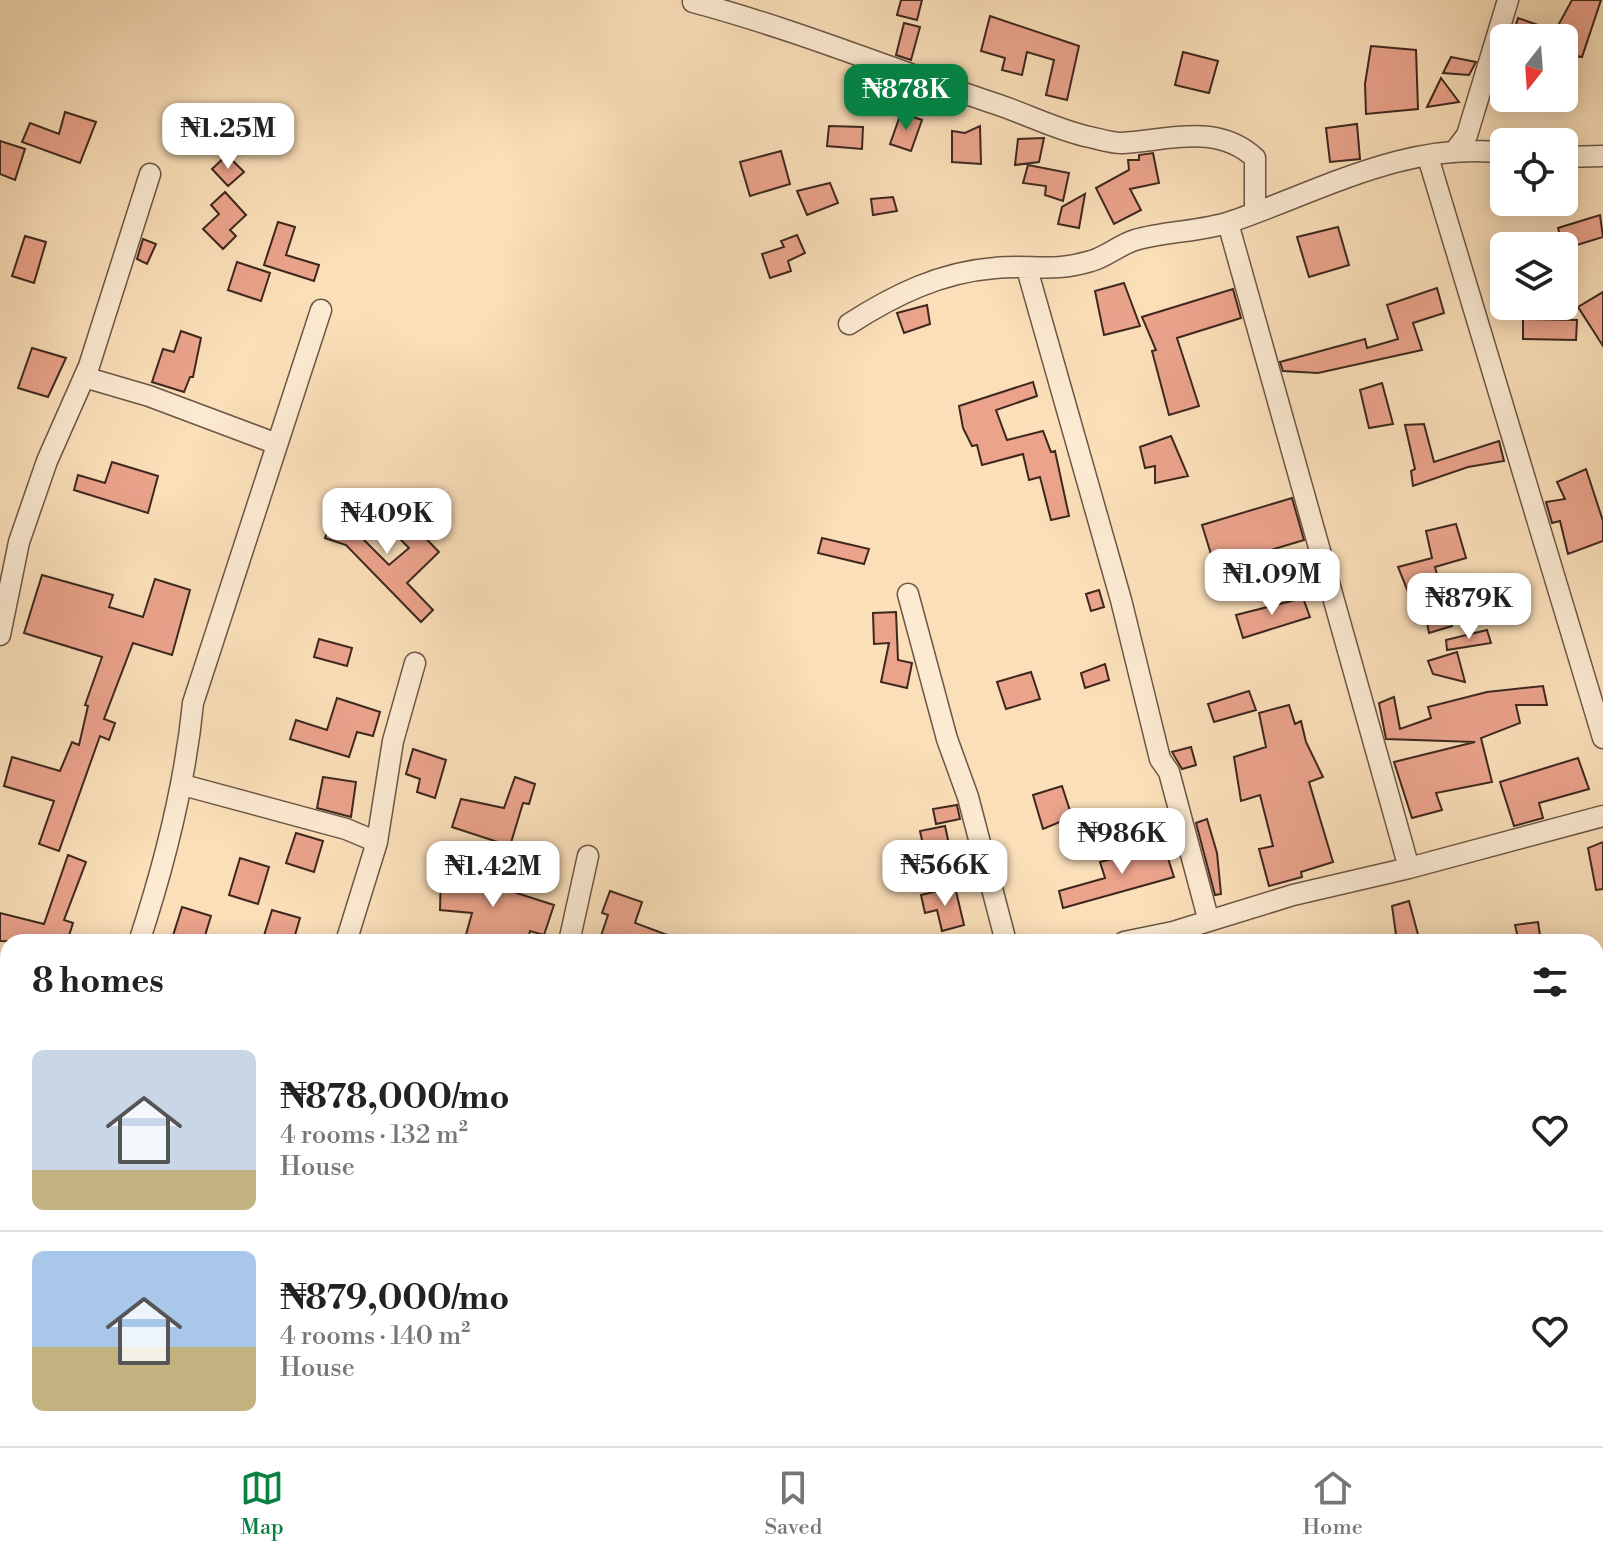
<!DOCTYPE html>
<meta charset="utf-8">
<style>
body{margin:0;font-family:"Libre Bodoni",serif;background:#f6f6f6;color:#222;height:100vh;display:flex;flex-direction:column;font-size:30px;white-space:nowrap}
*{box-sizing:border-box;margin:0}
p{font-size:26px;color:#767676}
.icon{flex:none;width:44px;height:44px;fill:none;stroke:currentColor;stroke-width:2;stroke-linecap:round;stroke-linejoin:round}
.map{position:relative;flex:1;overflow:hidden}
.drawer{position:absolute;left:0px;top:934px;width:1604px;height:512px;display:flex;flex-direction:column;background:#fff;border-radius:24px 24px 0 0;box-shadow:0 4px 20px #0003}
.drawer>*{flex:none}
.needle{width:52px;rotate:197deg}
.tools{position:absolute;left:1490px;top:24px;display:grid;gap:16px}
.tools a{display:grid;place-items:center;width:88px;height:88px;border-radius:12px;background:#fff;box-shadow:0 4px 20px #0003;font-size:40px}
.price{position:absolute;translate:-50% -68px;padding:0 18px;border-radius:16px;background:#fff;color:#222;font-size:26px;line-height:52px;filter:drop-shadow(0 2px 4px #0008)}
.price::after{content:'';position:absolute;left:50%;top:48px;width:24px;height:18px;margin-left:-12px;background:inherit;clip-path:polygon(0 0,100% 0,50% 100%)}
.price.on{background:#0b8043;color:#fff}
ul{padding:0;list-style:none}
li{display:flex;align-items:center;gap:24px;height:200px;padding:0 32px}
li+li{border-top:2px solid #e0e0e0}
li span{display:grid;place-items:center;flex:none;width:224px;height:160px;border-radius:12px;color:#555}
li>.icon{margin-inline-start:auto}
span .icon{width:96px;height:96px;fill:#fffc;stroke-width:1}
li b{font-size:34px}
h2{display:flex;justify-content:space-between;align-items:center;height:96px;padding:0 32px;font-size:34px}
.menu{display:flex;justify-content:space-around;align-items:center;height:112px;border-top:2px solid #e0e0e0;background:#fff;font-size:22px;color:#767676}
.menu a{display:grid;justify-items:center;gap:4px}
.menu .on{color:#0b8043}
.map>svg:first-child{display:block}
.building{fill:#eba38c;stroke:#3d281e;stroke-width:2}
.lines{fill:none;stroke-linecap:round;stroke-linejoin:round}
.minor-casing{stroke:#6c5645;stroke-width:23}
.minor{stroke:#fcead2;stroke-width:20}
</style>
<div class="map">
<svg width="1603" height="1446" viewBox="0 0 1603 1446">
<rect width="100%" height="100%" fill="#fadfb9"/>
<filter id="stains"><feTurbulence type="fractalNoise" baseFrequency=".0025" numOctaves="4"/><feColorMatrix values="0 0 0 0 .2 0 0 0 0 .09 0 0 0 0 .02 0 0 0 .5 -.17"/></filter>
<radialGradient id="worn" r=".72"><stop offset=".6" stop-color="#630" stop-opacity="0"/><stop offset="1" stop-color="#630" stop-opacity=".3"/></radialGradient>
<path class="building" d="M901,0H922L917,20L897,15Z
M1572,0H1601L1582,57L1564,54V38H1512L1518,18L1555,31Z
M990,16L1079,46L1067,100L1046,95L1054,60L1027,52L1022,75L1002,70L1005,58L981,51Z
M904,23L920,27L911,60L896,55Z
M1371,46L1416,50L1418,109L1366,114L1365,84Z
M1183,52L1218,61L1209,93L1175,85Z
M1451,57L1476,62L1469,75L1443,73Z
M1441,78L1459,102L1427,107Z
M65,112L96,122L80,163L22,142L30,123L59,134Z
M901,113L922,120L911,151L890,144Z
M1357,124L1360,159L1330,162L1326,128Z
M829,126L863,127L862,149L827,146Z
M980,126L981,164L952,162V131L965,133Z
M1044,138L1039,162L1015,165L1018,139Z
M0,141L25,149L15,180L0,174Z
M781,151L790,184L750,196L740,162Z
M1153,153L1159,183L1130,189L1141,210L1114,224L1096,188L1129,170L1128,160H1139V155Z
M227,155L244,172L228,186L212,169Z
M1028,165L1069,173L1063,201L1045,195L1046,186L1023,183Z
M830,183L838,203L807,215L797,191Z
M225,192L246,215L230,230L236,236L223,249L203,229L219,214L211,205Z
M1085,194L1079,228L1058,224L1062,207Z
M893,197L897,211L873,215L871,199Z
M1600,215L1603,237L1564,249L1558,228Z
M278,222L295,227L286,255L319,265L314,281L264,265Z
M1338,227L1349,265L1309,277L1297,237Z
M797,235L805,253L788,261L791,271L770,278L762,254L784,247L781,241Z
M25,236L46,242L34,283L12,276Z
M143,239L156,244L147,264L137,259Z
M237,262L270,273L261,301L228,290Z
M1124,283L1140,326L1104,335L1095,291Z
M1437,288L1444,313L1413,323L1422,350L1318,373L1283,371L1280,362L1365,339L1367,348L1398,339L1387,305Z
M1233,289L1241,318L1177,338L1199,406L1169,415L1152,351L1156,350L1142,317Z
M1603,292V346L1578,307Z
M927,305L930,324L904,333L897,313Z
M1523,319L1577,320L1576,340L1523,339Z
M181,331L201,338L193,377H190L184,392L152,382L163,349L174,352Z
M32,348L66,358L48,397L18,388Z
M1033,382L1037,396L996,410L1007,440L1043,431L1051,452L1055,451L1069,516L1051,520L1040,477L1029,480L1023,454L982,465L977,445L972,446L963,428L959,406Z
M1382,383L1393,424L1369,428L1360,390Z
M1424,424L1434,462L1499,441L1504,461L1468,467L1413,486L1411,471L1415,469L1405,425Z
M1171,436L1188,476L1155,483V466L1145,468L1140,447Z
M112,462L158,476L148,513L74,490L78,475L105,483Z
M1586,469L1603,521V541L1568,554L1560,521L1552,523L1546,502L1565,499L1557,482Z
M1292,498L1304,540L1215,567L1202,525Z
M338,501L361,510L354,530L389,565L409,548L392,531L406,518L439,552L407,583L433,610L421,622L346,545L325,538Z
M1456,524L1466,558L1435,567L1443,595L1439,596L1452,626L1429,633L1423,601L1413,604L1398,567L1432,558L1426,531Z
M822,538L869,549L864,564L818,553Z
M42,575L113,595L109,607L143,617L155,579L190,590L172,655L133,643L104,719L115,723L109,740L100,736L59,851L39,844L54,801L4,786L12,757L60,771L72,742L79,745L88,706L85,705L102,657L24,633Z
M1099,590L1104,607L1091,611L1086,594Z
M1303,598L1310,617L1243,638L1236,615Z
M896,612L898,660L912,663L907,688L881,682L889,643L874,644L873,613Z
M1487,630L1491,643L1447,650L1446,640Z
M319,639L352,648L347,666L314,657Z
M1457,652L1465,682L1433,674L1428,661Z
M1105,664L1109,680L1085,688L1081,673Z
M1031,672L1040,699L1006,709L997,682Z
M1543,686L1547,705H1516L1520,723L1481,738L1492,782L1436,793L1442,810L1412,818L1394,762L1475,742L1386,739L1379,703L1394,697L1400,729L1431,718L1428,707L1487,692Z
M1249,691L1256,710L1214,722L1208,704Z
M337,698L380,712L373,736L357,732L349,757L290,739L296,720L327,730Z
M1289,705L1295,724L1301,721L1306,742L1323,777L1309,782L1333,862L1301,872L1302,877L1269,886L1259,849L1273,846L1260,795L1241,801L1234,757L1266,747L1259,713Z
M1191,747L1196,765L1182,769L1172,752Z
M413,749L446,760L435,798L417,792L420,779L406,774Z
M1578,758L1589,789L1539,803L1543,818L1514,826L1500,782Z
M323,777L356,782L351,817L317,808Z
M515,777L535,784L529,804L523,803L510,846L452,827L461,799L504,808Z
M1062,786L1072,817L1043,829L1033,795Z
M957,805L960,819L936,824L933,809Z
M1207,819L1217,853L1221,894L1215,895L1196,823Z
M945,826L952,858L927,863L920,831Z
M296,833L323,841L314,872L286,863Z
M1603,842V889L1596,890L1588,848Z
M1164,846L1174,877L1063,908L1059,891L1105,878L1100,862Z
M68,855L86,862L64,920L73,923L67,942L0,941V913L44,924Z
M240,858L269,867L258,904L229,895Z
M441,871L509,882L507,890L554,905L544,935L530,931L527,942H464L472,913L440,910Z
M955,887L964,925L942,931L937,910L925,913L921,895Z
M610,891L642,902L635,923L686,942H599L608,915L602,913Z
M1409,901L1420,942H1397L1392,906Z
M182,907L211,916L203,942H171Z
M272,910L300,918L293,942H262Z
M1538,922L1541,942H1519L1515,925Z"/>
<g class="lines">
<g class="minor-casing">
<path id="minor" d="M693,2C798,30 897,71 999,105C1028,115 1056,129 1085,136C1096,138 1110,143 1121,143C1166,141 1216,122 1255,158V212
M1454,152L1467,135L1508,0
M1428,157L1603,738
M1564,157L1603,156
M1027,269L1121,600L1160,759L1169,772L1208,918
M849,324C894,295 941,272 995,268C1031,264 1052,273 1091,261C1106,257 1119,245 1135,240C1165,231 1200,232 1230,222C1318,192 1409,140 1504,153
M84,377L149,396L277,444
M908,594L947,739L968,797L1006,942
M0,635L19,542L47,461L89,366L150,174
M183,785L346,829L377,842
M1409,868L1603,816
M139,942C165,863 185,785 193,703L321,310
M346,942L377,842L393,741L415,663
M569,942L588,856
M1124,942L1173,932L1293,895L1409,868L1228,223
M1596,1043L1603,1042
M0,1095L8,1093
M0,1355L8,1362
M1596,1393L1603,1378
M133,1438L152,1446
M381,1446L383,1438
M605,1446L607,1438
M825,1446L827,1438
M1316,1446L1320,1438
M1576,1446L1579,1438"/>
</g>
<use href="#minor" class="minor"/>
</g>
<rect width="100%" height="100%" filter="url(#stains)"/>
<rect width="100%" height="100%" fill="url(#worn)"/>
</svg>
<div class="tools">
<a><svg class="needle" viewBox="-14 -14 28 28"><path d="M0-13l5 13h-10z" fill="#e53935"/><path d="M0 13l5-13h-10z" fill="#767676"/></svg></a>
<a><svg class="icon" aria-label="locate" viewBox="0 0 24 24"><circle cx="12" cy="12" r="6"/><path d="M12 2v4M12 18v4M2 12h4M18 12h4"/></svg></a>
<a><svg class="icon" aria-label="layers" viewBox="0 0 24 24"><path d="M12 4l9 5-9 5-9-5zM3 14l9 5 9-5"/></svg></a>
</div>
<b class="price on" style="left:906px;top:132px">₦878K</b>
<b class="price" style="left:228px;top:171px">₦1.25M</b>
<b class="price" style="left:387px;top:556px">₦409K</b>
<b class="price" style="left:1272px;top:617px">₦1.09M</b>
<b class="price" style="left:1469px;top:641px">₦879K</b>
<b class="price" style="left:1122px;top:876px">₦986K</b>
<b class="price" style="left:945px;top:908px">₦566K</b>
<b class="price" style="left:493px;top:909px">₦1.42M</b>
<section class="drawer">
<h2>8 homes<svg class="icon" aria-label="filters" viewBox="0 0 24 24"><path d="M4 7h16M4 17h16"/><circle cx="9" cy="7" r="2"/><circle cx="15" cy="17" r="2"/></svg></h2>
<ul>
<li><span style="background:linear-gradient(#c9d6e8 75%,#c2b280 0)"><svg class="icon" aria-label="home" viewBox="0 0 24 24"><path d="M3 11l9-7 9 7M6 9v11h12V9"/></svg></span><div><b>₦878,000/mo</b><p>4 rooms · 132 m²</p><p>House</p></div><svg class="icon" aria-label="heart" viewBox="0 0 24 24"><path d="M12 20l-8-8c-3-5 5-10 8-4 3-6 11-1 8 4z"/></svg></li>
<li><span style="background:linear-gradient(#a9c7e8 60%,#c2b280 0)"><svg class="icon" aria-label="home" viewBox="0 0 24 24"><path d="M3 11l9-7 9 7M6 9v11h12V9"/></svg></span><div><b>₦879,000/mo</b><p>4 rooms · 140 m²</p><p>House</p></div><svg class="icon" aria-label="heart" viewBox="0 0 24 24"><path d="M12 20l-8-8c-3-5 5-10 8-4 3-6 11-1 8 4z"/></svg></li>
</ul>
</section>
</div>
<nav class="menu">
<a class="on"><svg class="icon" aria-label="map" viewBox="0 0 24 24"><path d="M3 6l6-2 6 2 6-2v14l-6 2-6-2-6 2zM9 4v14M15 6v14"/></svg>Map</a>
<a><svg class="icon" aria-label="saved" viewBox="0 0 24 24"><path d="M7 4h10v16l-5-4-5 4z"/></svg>Saved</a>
<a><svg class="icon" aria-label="home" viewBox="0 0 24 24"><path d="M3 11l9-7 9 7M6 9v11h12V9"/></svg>Home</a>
</nav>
